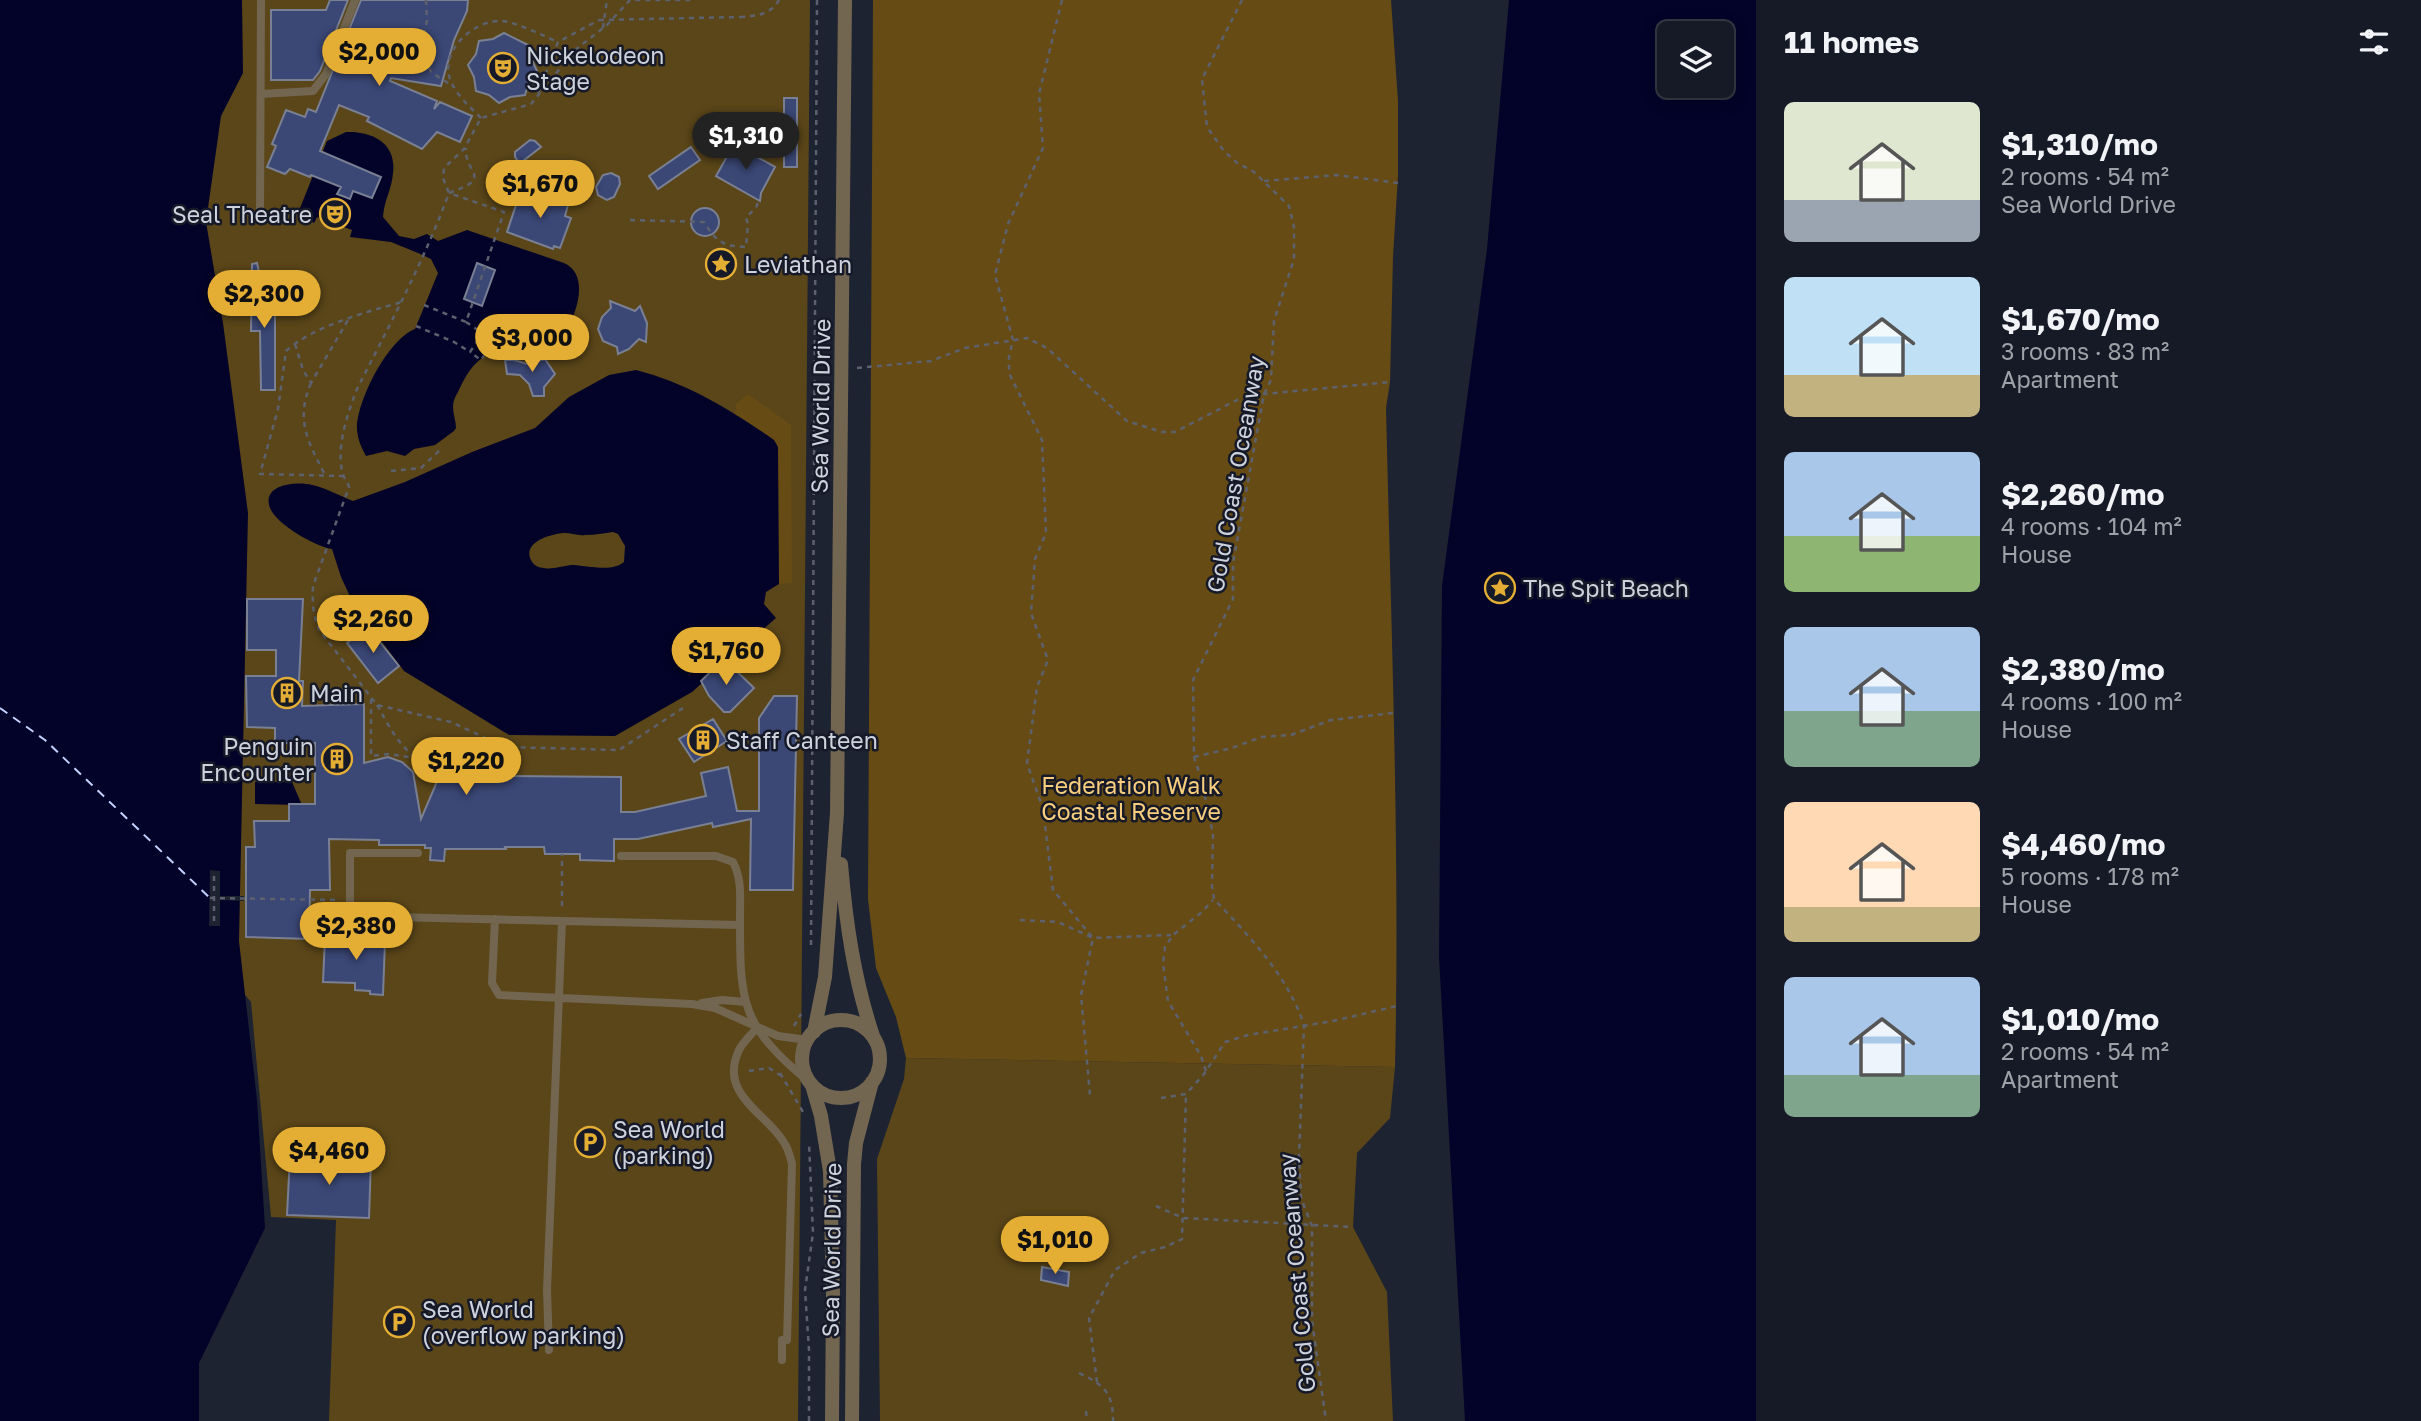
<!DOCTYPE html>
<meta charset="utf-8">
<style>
body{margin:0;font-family:"Golos Text",sans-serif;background:#1f232e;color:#f1f3f6;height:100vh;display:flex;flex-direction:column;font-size:26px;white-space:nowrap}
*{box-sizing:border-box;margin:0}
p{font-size:23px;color:#9ea1a7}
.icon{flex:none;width:38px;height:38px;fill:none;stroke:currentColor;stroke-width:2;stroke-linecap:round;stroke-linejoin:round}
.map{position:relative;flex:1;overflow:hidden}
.side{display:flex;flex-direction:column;background:#161a26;width:665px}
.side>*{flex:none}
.fabs{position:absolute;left:1657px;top:21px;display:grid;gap:14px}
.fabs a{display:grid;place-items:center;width:77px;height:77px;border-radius:10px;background:#161a26;box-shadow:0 4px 18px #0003,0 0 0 2px #353843;font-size:35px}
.price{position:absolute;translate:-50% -60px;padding:0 16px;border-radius:24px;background:#e4ae35;color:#111;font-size:23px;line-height:46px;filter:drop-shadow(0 2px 4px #0008)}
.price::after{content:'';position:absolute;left:50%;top:42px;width:21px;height:16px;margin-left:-10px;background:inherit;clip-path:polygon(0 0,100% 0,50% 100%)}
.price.on{background:#222;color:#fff}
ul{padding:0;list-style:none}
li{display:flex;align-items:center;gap:21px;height:175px;padding:0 28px}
li span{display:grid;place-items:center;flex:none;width:196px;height:140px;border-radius:10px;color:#555}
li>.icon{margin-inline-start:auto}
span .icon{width:84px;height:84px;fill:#fffc;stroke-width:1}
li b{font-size:30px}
h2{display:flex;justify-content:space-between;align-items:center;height:84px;padding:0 28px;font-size:30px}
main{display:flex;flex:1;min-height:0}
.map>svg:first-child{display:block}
.green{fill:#5b4619}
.forest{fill:#664c14}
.water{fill:#030329;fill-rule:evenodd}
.pier{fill:#1e2332}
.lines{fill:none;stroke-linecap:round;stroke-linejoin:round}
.ferry{stroke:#c3d1ff;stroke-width:2;stroke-dasharray:9 7;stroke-linecap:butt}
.building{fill:#3b4775;stroke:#7a8093;stroke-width:2}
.path{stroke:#5d616e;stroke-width:2.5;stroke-dasharray:5 5;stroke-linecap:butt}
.service{stroke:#726650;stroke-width:8}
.tertiary{stroke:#726650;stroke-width:14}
.path-bridge{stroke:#5d616e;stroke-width:2.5;stroke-dasharray:5 5;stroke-linecap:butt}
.labels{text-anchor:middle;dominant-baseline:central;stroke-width:5;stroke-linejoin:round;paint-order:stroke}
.poi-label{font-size:23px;fill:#ced2dc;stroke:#151928;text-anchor:start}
.street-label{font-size:23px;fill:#ced2dc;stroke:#151928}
.park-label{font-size:23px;fill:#f8ce7e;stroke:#151928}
</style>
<main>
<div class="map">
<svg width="1756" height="1421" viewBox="0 0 1756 1421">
<rect width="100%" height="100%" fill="#1e2332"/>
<path class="green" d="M195,0H810L798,1421H329L336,1220L271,1217L251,1002L191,929Z
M906,1058L1395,1067L1390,1118L1357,1153L1353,1227L1387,1292L1393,1421H880L877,1159L904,1079Z"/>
<path class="forest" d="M873,0H1391L1398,101V175L1393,256L1390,382L1386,408C1391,627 1400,847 1395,1067L906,1058L896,1017L876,968L868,899Z
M748,394L791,425L792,583L779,584L778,447L774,440L735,414L736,404Z"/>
<path class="water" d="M0,0H242L243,73L221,116L206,222L223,323L248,513L239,941L257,1100L265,1228L199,1363V1421H0Z
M1509,0H1756V1421H1465L1439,957L1442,586L1487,249ZM1670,33H1722V86H1670Z
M346,132C372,131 397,143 393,173C392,189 384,200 383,217L399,236L414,239L427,234L438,241L467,230L564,263C596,277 570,335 550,351C538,360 522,353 508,352C481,349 468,370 458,392C455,397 453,401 453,407C453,414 456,421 456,428L454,431L435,445L414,449L405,456L387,451L366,456C361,447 358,440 357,430C356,402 388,339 415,329L438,273L431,259L418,253L391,242L350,237L352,230L317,217L314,223L298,213L327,141Z
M636,370C687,383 731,410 774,440L778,447L779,584L766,592L764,604L776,618L692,692L615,736L509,735L404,671L354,605L341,577L332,549C316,547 276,524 270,508C261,484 297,481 312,485C326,488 340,496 353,501L405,482L472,452L535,428L569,397L609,375ZM613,532L618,534L625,546L624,562C611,573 587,565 571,565C562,566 552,570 544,568C539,568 533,565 531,560C522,542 551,534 564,533C571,533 578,536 585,535C595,535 604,533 613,532Z
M255,782H292L302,805L255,804Z"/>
<path class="pier" d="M210,870L220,871V896H244V901L220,900V926H209Z"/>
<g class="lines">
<path class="ferry" d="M0,708L45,740L210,898"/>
</g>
<path class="building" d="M330,0H348L320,71L313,80H271V10H326Z
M361,0H468L467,11L454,40L441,86L391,78L390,81L437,101L434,109L440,102L472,116L460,142L437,132L422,149L367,121L369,117L339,105L320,151L381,177L372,198L353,191L350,199L337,194L341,187L311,175L310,177L290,169L285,174L267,167L276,146L272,144L286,110L305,117L308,109L316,112Z
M504,33L528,45L531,58L537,71L529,82L525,95L510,97L499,103L489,95L476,91L474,77L468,65L476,54L479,41L493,39Z
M784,98H797V167H784Z
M530,140L535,141L541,147L523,161H518L515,157V152Z
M734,144L775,167L761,193L760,201L716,176Z
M691,147L700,160L658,189L649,176Z
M611,173L619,177L620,184L614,197L607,200L598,195L596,187L603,175Z
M521,190L568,205L565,216L571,218L560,248L554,246L553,249L507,232Z
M691 222a14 14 0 1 1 28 0a14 14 0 1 1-28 0Z
M257,263L263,291L275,310V390H261L260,331H251L252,264Z
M477,263L495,270L482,306L464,299Z
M610,301L635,311L640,306L647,323L646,342L639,339L629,349L618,354L617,347L603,341L598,329L602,317L611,308Z
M545,359L555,374L544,387V396H533L529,384L520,375L507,374L505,360H514L527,364Z
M247,599H303L299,681H303L302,706L364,704V763L388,757L402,762L413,772L421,819L445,763L463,770L493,776L621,777V812H635L706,796L701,773L728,767L737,811H759V718L774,696H797L793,890H750L751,819L713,827L712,823L638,839H614V861L580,860V854H545L544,847H505L506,849H445L444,861L430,860L431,848H425V845H379V840L329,839L330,890H310L309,939L246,937V847H255L254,821H289V804H315V743H275V728L247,727L246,676H276V650H247Z
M368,627L399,666L378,683L347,643Z
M724,659L754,688L730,712H724L709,696L701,681Z
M713,719L727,741L694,762L679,739Z
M351,931L368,932L367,940L385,941L383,995L370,994V991L355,990V983L323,982L325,938L351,939Z
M290,1156L371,1159L369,1218L287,1215Z
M1042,1267L1069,1272L1068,1286L1041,1280Z"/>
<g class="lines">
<path class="path" d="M426,0L427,21L421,46L431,72L454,87
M1062,0L1039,94L1043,148L1008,224L995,275L1013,340L1009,357V373L1042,440L1046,533L1035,559L1031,613L1048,660L1037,687L1027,763L1043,809L1053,890L1093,938L1081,995L1090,1095
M1242,0L1202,79L1207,127L1224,151L1236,162L1254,172L1289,206L1294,227V259L1274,321L1271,380L1264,394L1233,563V599L1193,680L1194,757L1201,778L1213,834L1212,886L1214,899C1249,936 1288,976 1304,1025L1299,1158L1301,1198L1312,1226V1321L1326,1421
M740,17C757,16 770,15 779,0
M603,28L607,0
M538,93L558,42L599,20
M481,118C469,106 456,95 450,79C440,50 474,20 501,21C517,22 543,36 558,42
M1264,181L1337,175L1398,183
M449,193C495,177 464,174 466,148
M630,220L704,222C716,242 723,246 746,247L748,224L746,218L757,206L758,199
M424,305L466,322L504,212L449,193
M466,322L494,341L481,360L470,352
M416,326L454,342L470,352L483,333
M295,344L303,370L311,383L348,320
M857,368L931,361L965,348L1027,338L1047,348L1127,421L1162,432H1175L1237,400L1264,394L1390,382
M311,383C295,421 308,441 325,475
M391,471L421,468L442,448
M344,476L260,474L278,409L286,351C314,326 366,312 402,302
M371,699V756L389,754L415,758
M377,705C398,742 403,753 441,773
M683,708L619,750L505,747L451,722L377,705L320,631C313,617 312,602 313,586L349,487C348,483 346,480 344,477C334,452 348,412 357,389C390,324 424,261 449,193L443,178L444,168L464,149L481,118L531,104L575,50L607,25L630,0H695
M1194,757L1232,748L1261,737L1291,735L1331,720L1393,713
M210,898L340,900
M562,906V854
M1020,920L1058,922L1093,938L1171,935
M214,921V874
M811,945L817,0
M794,1026L801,1014
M749,1071L769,1068L780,1075
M1206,1071L1201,1056L1168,1001L1163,963L1165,947L1173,935L1202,912L1213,900
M780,1073L803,1112
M1161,1098L1186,1094L1204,1074L1225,1042L1248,1035L1333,1021L1397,1006
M1156,1206L1183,1218L1353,1227
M1079,1373C1104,1385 1113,1392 1113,1421
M1097,1382L1089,1318L1115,1270L1141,1253L1165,1247L1182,1239L1186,1094
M1086,1411L1087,1421
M809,1421V1350L805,1290L813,1233L809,1142"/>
<path class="service" d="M261,94L313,91L326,74L355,0
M260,218L261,0
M418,853H350V916L740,925
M621,856H716L733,862C742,879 740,897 740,915C740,1001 739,1024 809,1082
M495,919L492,983L499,995L692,1004L715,1008L778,1036L807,1040
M702,1003L722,1000L745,1002
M757,1028C751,1035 743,1042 739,1050C717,1097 771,1114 787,1148C789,1153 791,1159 792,1164L787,1340H782V1360
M549,1350L547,1290L562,921"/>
<path class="tertiary" d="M841,864C846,923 854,979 873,1036
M802 1059a39 39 0 1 1 78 0a39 39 0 1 1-78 0Z
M814,1032L825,977L837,813L845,0
M812,1085L821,1116L830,1171L833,1295L832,1421
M852,1421L854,1164L856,1143L872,1082"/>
<path class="path-bridge" d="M599,20L740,17"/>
</g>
<defs>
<g id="theatre-ring" transform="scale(1.575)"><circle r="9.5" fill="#151928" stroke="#e4ae35" stroke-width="1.5"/><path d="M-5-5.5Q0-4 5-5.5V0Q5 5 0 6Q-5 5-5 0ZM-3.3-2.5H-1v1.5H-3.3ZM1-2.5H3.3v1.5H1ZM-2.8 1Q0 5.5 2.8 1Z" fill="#e4ae35"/></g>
<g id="sight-ring" transform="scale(1.575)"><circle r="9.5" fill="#151928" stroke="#e4ae35" stroke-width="1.5"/><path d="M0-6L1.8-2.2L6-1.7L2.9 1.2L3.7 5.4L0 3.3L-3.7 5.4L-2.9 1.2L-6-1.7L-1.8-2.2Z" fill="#e4ae35"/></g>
<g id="building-ring" transform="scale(1.575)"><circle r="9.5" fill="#151928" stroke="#e4ae35" stroke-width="1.5"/><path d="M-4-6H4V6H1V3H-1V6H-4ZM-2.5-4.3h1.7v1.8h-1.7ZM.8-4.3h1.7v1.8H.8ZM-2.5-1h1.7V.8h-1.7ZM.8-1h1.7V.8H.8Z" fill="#e4ae35"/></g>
<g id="parking-ring" transform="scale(1.575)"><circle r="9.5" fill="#151928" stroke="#e4ae35" stroke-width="1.5"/><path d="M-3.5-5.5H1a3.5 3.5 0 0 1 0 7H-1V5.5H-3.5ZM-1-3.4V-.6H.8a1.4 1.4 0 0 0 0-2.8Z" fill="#e4ae35"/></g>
</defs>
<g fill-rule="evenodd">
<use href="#theatre-ring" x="503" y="68"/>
<use href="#theatre-ring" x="335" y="214"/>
<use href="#sight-ring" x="721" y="264"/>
<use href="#sight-ring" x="1500" y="588"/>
<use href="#building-ring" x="287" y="693"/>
<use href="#building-ring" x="703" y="740"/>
<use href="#building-ring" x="337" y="759"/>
<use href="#parking-ring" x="590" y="1142"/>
<use href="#parking-ring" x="399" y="1322"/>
</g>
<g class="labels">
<g class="poi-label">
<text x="526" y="55">Nickelodeon<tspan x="526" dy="26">Stage</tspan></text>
<text x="312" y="214" text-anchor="end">Seal Theatre</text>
<text x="744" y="264">Leviathan</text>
<text x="1523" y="588">The Spit Beach</text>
<text x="310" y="693">Main</text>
<text x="726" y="740">Staff Canteen</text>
<text x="314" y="746" text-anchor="end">Penguin<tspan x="314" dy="26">Encounter</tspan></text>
<text x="613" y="1129">Sea World<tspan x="613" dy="26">(parking)</tspan></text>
<text x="422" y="1309">Sea World<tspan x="422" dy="26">(overflow parking)</tspan></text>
</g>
<g class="street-label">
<text transform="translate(820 406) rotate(-89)">Sea World Drive</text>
<text transform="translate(1235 474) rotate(-80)">Gold Coast Oceanway</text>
<text transform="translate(831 1250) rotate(-89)">Sea World Drive</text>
<text transform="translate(1296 1273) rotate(-95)">Gold Coast Oceanway</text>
</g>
<g class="park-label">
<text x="1131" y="785">Federation Walk<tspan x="1131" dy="26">Coastal Reserve</tspan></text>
</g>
</g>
</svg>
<div class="fabs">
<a><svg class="icon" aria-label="layers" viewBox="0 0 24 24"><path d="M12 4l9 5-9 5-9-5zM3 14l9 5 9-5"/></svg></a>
</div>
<b class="price" style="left:379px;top:88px">$2,000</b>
<b class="price on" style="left:746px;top:172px">$1,310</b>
<b class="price" style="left:540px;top:220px">$1,670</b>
<b class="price" style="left:264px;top:330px">$2,300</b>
<b class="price" style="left:532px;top:374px">$3,000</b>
<b class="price" style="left:373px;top:655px">$2,260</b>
<b class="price" style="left:726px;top:687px">$1,760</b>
<b class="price" style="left:466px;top:797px">$1,220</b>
<b class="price" style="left:356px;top:962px">$2,380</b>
<b class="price" style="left:329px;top:1187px">$4,460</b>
<b class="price" style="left:1055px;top:1276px">$1,010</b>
</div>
<section class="side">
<h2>11 homes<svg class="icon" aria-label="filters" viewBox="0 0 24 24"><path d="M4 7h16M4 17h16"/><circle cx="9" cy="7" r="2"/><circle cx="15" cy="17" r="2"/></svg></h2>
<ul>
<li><span style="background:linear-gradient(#dfe7d0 70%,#9aa5b1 0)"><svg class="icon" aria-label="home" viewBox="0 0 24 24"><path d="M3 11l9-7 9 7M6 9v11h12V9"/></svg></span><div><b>$1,310/mo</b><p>2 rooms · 54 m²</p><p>Sea World Drive</p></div></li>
<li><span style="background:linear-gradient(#bfe0f5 70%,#c2b280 0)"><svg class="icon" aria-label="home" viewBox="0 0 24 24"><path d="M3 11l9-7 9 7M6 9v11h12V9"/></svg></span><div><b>$1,670/mo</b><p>3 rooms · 83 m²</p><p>Apartment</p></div></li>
<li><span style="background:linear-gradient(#a9c7e8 60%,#8fb573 0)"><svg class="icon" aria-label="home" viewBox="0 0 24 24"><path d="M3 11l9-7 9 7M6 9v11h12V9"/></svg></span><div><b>$2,260/mo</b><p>4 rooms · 104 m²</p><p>House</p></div></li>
<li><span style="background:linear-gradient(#a9c7e8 60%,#7fa58c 0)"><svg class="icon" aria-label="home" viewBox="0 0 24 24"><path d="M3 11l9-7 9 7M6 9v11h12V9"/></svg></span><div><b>$2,380/mo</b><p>4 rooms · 100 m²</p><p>House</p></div></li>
<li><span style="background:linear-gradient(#ffd9b3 75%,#c2b280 0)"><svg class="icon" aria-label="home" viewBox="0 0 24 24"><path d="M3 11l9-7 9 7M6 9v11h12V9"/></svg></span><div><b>$4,460/mo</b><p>5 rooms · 178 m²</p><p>House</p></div></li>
<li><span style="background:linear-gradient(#a9c7e8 70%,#7fa58c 0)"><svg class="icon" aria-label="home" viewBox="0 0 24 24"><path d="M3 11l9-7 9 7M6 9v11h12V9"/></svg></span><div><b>$1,010/mo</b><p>2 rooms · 54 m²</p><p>Apartment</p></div></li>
</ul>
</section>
</main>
